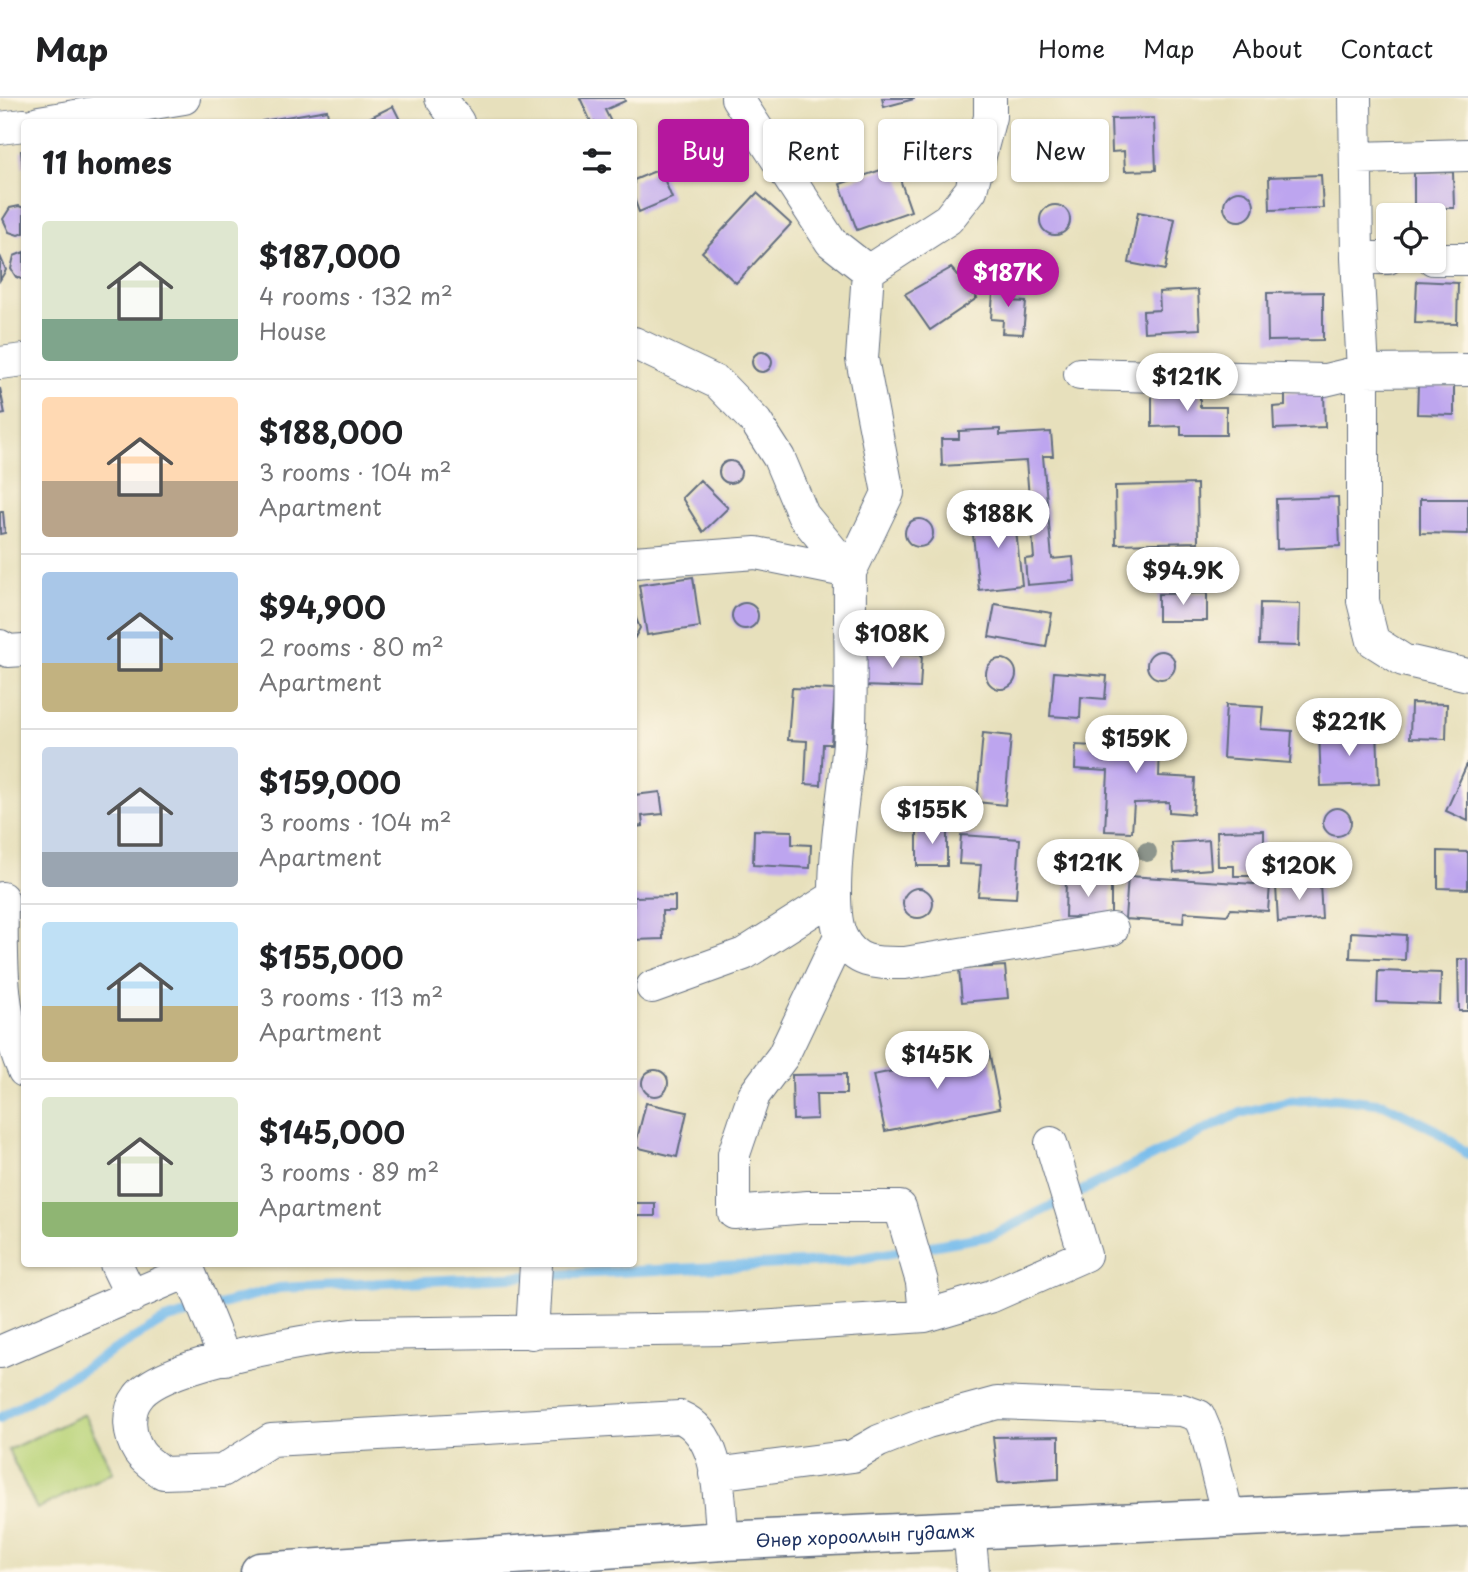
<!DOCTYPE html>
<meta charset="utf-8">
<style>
body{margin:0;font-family:"Playpen Sans",sans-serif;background:#f2f2f2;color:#202124;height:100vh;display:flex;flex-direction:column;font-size:26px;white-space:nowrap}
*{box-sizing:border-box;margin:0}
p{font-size:23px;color:#757577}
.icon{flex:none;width:38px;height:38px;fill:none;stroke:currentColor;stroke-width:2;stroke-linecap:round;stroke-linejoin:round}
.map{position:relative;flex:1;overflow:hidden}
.panel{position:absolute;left:21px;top:21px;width:616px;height:1148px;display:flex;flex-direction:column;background:#fff;border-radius:7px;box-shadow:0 2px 5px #0004}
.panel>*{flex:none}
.guide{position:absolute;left:658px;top:21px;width:665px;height:63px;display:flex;gap:14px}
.buttons{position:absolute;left:1376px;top:105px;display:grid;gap:14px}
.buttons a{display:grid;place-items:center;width:70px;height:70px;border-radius:7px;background:#fff;box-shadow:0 2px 5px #0004;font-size:35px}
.price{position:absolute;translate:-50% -60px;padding:0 16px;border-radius:24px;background:#fff;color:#222;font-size:23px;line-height:46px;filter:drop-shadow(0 2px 4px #0008)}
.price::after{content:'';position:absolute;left:50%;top:42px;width:21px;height:16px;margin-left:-10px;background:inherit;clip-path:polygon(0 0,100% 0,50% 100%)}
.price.selected{background:#b5179e;color:#fff}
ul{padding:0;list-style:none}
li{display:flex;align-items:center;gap:21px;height:175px;padding:0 21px}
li+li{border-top:2px solid #e0e0e0}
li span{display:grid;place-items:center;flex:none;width:196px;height:140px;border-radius:7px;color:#555}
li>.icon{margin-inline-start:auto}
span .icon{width:84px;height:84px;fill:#fffc;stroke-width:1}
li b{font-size:30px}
h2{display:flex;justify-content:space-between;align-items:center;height:84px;padding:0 21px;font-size:30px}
.chip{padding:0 24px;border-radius:7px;background:#fff;box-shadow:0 2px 5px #0004;font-size:24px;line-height:63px}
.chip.selected{background:#b5179e;color:#fff}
header{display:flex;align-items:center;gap:42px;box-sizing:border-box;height:98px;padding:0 35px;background:#fff;border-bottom:2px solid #e0e0e0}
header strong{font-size:33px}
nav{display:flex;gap:38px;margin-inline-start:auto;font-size:24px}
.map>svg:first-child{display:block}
.green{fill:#bad47a;stroke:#6a826c;stroke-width:2}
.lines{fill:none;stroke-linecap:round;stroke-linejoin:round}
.stream{stroke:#74bbec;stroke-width:10}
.building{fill:#bda5ef}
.minor-casing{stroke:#626d7f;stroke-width:34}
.major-casing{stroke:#626d7f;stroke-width:41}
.minor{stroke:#fff;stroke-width:32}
.major{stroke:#fff;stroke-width:38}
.tree{fill:#8d958c}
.labels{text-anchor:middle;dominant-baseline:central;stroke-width:7;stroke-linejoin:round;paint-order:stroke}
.street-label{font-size:18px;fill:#1b2f5e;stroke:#fcf5e5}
</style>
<header>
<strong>Map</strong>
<nav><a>Home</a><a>Map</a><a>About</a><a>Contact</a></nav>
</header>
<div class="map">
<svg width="1468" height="1474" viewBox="0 0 1468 1474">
<rect width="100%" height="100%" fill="#fcf5e5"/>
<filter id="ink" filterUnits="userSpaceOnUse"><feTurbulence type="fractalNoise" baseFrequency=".0143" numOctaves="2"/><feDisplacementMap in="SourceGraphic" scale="14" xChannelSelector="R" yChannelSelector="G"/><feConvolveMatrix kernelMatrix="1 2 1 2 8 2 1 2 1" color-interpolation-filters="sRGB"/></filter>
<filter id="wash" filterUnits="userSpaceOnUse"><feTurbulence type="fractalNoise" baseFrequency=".00686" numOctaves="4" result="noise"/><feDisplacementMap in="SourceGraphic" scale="28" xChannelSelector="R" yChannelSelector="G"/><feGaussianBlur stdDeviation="1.57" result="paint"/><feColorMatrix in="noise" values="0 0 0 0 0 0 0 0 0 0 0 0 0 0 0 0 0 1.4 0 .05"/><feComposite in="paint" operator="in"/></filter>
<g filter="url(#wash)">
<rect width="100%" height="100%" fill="#e7e0bc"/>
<path class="green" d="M84,1316L113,1374L37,1411L8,1352Z"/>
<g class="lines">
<path class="stream" d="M0,1320L165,1222L279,1190L845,1163L993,1137L1237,1016L1288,1003L1335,1000L1384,1006L1434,1031L1468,1056"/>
</g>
<g id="blocks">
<path class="building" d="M580,0H624L625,3L605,12L611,24H591Z
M882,0H914V1L884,9Z
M393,8L401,24H361Z
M327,12L329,24H262V23Z
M1154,20L1156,72L1125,73L1124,53L1112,54L1111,21Z
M21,53H24V71H23Z
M895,67L911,113L857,132L840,86Z
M660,71L672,100L639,114L634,100V82Z
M1453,74L1454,110H1414V75Z
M1321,77L1323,110L1270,112L1269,79Z
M1224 108a15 15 0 1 1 30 0a15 15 0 1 1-30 0Z
M757,95L791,126L736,185L702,154Z
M1040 122a15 15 0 1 1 30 0a15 15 0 1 1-30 0Z
M19,108L24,110V135L18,137L9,134L3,121L10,110Z
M1138,114L1175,121L1165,172L1129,165Z
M24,154V182L16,179L11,171L14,158Z
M0,158L6,172L0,182Z
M951,170L977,200L930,232L905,196Z
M994,183L1011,184L1010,203L1026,204L1023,236L1002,235L1003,222L991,221Z
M1417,183L1458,185L1457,226L1415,225Z
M1198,192L1200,231L1144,234L1143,213L1160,212L1159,194Z
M1323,194V242L1268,243L1267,195Z
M752 264a10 10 0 1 1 20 0a10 10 0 1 1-20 0Z
M1418,287L1454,288V317L1417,316Z
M0,290L5,316L0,317Z
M1152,291H1200V309H1226V337H1181V328L1152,329Z
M1324,294L1325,329L1274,331L1273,309L1285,308V295Z
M1000,331V337L1051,334L1053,358H1043L1052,461L1073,459L1075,483L1027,487L1025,461L1034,460L1026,363L942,368L941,341H959V333Z
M719 374a11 11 0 1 1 22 0a11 11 0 1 1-22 0Z
M700,382L728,410L703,434L682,400Z
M1197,386L1198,444L1116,446L1115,388Z
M1338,399L1340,448L1277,451L1276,401Z
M1420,401H1468V436L1420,435Z
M1013,405L1022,487L979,492L972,428L991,426L989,408Z
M0,414H3L5,435L0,436Z
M905 435a14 14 0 1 1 28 0a14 14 0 1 1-28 0Z
M693,479L700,529L647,537L639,487Z
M1207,495V523H1158V496Z
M1260,505L1300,506L1299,548L1259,547Z
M732 518a13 13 0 1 1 26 0a13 13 0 1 1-26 0Z
M995,506L1052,515L1046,549L989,539Z
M634,516L640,530L634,541Z
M1147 567a14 14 0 1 1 28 0a14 14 0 1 1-28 0Z
M864,554L922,557L920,590L863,588Z
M986 576a15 15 0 1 1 30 0a15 15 0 1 1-30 0Z
M1054,574L1107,578L1105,601L1081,599L1080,620L1050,618Z
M792,590L835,592L831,646H823L821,687L805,686L807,643L788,642Z
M1411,605L1447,606L1446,641L1410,640Z
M1226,607L1263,609L1261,631L1292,633L1290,665L1223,660Z
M1131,617L1161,618L1159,678L1195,680L1193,716L1169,714V704L1134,705L1132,734L1105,733L1108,673L1075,671L1076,647L1130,650Z
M1377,631L1379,686L1321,688L1319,633Z
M983,635L1011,638L1005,707L977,704Z
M1468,664V723L1446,713Z
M660,694L663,716L642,718L643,728L634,729V697Z
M1323 724a14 14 0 1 1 28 0a14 14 0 1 1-28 0Z
M917,727H947V768H917Z
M754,732L792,733V746L811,747L810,770L753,767Z
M1264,732V778H1234V768H1218L1217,733Z
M961,737L1020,741L1016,800L978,798L981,767L959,766Z
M1209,742L1211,771L1174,774L1172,745Z
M1438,753L1468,754V791L1438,790Z
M1128,778L1270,787L1268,813L1231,811L1227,817L1184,814L1183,825L1125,821Z
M1066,781L1111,782V820L1065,819Z
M1320,785L1322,821L1278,824L1276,788Z
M903 805a15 15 0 1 1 30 0a15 15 0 1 1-30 0Z
M675,798V813H662L663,841L634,842V799Z
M1351,834L1406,837L1405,862L1350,860Z
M1458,861H1468V913H1459Z
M1005,868L1008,900L962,904L959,871Z
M1378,873L1441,875L1440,906L1377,904Z
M989,954L1000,1010L885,1033L873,977Z
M642 985a13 13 0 1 1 26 0a13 13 0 1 1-26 0Z
M846,976V996H816L817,1021L793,1022L792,977Z
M646,1005L687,1014L677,1059L635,1049Z
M634,1105H655V1118H634Z
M1059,1338V1381L998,1385L993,1339Z"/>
</g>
</g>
<g filter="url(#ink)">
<use href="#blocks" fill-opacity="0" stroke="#626d7f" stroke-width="2"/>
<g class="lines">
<g class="minor-casing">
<path id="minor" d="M441,0L458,24
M737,0L831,144L868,173
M1355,0L1357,160L1363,273V503L1373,543L1403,562L1468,577
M39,24L184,0
M0,30L24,27
M1357,60L1468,57
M1357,160H1388
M1433,161H1468
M634,245L718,285L756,324L779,360L803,417L850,474L888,395L862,261L868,173L948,121L971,92L990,19V0
M0,265L24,262
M1080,276L1325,282L1363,273L1468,272
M634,464L756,455L850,474C849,530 853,588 849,644C846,688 824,805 842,840C856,867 878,865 905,865L1112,831
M0,548L8,553L24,552
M2,800C1,858 0,919 24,973
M840,838L783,958L754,997L734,1056V1115L808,1109H900L922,1184L925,1218
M652,889L744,856L835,798
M116,1166L132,1199
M532,1235L536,1166
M0,1254L189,1173L225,1261
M715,1376L853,1358L879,1343L927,1324L997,1305L1182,1312L1199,1318L1207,1337L1229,1422
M969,1431L973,1474
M723,1443C718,1404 723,1337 680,1319L271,1342L222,1373L163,1375C155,1369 144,1362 139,1354C129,1339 126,1314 138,1299C163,1263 315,1241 361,1236L729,1231L925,1218L992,1198L1085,1157L1051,1045"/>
</g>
<g class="major-casing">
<g id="major">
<path id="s1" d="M260,1474L723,1443L1468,1409"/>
</g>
</g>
<use href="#minor" class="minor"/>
<use href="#major" class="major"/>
</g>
<g class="tree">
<circle cx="1147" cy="754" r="10"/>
<circle cx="1101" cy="756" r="10"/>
</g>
</g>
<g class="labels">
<g class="street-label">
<text stroke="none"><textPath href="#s1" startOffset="606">Өнөр хорооллын гудамж</textPath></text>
</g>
</g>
</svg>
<div class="buttons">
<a><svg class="icon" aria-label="locate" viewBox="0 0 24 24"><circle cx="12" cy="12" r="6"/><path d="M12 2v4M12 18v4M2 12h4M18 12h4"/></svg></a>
</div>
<b class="price selected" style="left:1008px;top:211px">$187K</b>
<b class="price" style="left:1187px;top:315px">$121K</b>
<b class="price" style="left:998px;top:452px">$188K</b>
<b class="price" style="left:1183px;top:509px">$94.9K</b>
<b class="price" style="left:892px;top:572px">$108K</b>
<b class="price" style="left:1349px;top:660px">$221K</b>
<b class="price" style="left:1136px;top:677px">$159K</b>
<b class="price" style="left:932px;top:748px">$155K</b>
<b class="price" style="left:1088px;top:801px">$121K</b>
<b class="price" style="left:1299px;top:804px">$120K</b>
<b class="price" style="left:937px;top:993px">$145K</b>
<div class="guide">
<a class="chip selected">Buy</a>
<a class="chip">Rent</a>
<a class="chip">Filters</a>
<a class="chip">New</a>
</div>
<section class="panel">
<h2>11 homes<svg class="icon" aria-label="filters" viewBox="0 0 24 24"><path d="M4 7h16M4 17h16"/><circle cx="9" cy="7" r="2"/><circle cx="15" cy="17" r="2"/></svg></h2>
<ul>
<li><span style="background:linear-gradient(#dfe7d0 70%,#7fa58c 0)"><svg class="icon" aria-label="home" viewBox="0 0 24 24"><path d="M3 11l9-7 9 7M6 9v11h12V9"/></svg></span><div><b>$187,000</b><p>4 rooms · 132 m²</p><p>House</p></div></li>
<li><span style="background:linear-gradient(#ffd9b3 60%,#b9a48a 0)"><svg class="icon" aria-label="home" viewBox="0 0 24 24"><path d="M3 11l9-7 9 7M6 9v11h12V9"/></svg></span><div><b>$188,000</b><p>3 rooms · 104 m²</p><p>Apartment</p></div></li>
<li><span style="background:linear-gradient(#a9c7e8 65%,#c2b280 0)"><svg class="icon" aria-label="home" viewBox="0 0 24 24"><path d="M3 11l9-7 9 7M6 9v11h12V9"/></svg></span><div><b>$94,900</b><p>2 rooms · 80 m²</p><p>Apartment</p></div></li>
<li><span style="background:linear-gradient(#c9d6e8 75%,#9aa5b1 0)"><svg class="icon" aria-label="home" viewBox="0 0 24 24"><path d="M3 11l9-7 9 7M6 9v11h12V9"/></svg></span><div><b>$159,000</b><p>3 rooms · 104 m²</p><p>Apartment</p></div></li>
<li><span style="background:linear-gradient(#bfe0f5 60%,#c2b280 0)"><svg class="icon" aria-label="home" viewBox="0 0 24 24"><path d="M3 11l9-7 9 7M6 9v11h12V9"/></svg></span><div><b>$155,000</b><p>3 rooms · 113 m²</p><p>Apartment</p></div></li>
<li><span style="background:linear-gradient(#dfe7d0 75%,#8fb573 0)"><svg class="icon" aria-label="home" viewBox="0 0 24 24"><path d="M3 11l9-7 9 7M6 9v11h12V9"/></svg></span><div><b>$145,000</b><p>3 rooms · 89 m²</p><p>Apartment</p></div></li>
</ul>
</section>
</div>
